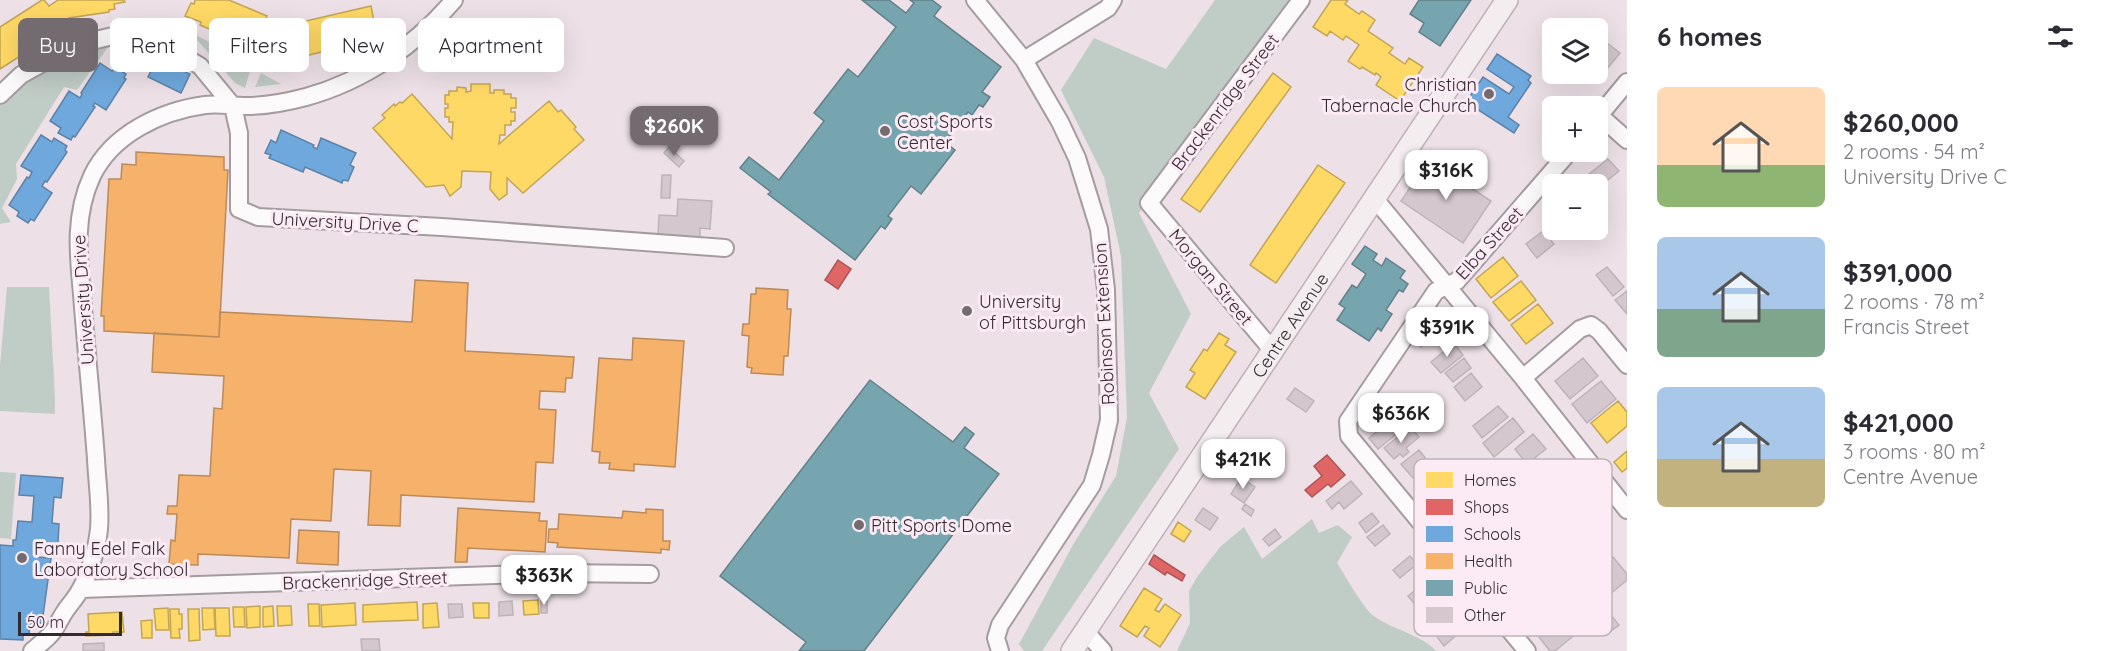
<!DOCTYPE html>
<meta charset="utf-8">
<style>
body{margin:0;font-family:Quicksand,sans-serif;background:#f7f7f7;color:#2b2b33;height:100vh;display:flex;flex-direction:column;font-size:22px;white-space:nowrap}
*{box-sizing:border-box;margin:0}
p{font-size:20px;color:#7c7c81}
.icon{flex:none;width:33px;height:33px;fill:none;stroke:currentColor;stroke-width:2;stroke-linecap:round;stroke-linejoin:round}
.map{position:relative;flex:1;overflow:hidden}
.drawer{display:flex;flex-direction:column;background:#fff;width:480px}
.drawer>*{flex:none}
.guide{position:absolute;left:18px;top:18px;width:570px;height:54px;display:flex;gap:12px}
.fabs{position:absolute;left:1542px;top:18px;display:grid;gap:12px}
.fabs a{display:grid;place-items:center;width:66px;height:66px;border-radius:9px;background:#fff;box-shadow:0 6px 24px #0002;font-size:30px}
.scale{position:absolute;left:18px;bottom:15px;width:104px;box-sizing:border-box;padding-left:6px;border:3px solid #332b30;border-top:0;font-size:16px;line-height:21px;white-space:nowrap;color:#332b30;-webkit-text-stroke:4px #fcebf4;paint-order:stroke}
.price{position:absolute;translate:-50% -51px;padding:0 14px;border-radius:12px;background:#fff;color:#222;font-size:20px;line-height:39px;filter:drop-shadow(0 2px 3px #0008)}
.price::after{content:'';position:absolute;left:50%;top:36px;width:18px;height:14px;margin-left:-9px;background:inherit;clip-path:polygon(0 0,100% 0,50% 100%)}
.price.selected{background:#746b70;color:#fff}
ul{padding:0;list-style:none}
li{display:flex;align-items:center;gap:18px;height:150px;padding:0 30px}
li span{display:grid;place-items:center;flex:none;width:168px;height:120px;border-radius:9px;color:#555}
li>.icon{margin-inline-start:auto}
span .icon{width:72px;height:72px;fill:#fffc;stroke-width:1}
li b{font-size:26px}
h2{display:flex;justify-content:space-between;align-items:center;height:72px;padding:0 30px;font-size:26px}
.chip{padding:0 21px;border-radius:9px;background:#fff;box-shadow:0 6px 24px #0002;font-size:21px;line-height:54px}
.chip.selected{background:#746b70;color:#fff}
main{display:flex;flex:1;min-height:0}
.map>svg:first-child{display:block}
.green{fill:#c0ccc6}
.homes{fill:#ffd966;stroke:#c2a556;stroke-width:1.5}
.shops{fill:#e06666;stroke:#ac5456;stroke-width:1.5}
.schools{fill:#6fa8dc;stroke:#5d82a8;stroke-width:1.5}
.health{fill:#f6b26b;stroke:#bc8a59;stroke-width:1.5}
.public{fill:#76a5af;stroke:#628089;stroke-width:1.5}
.building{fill:#d4c7ce;stroke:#bdb4b9;stroke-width:1.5}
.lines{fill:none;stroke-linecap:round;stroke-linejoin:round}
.minor-casing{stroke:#a59ca1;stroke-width:20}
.major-casing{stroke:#bfb1b9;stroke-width:24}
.minor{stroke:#fcfafb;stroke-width:16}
.major{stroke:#f3edf0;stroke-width:21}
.poi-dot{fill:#746b70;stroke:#fcebf4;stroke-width:2}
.labels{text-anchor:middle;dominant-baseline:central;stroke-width:6;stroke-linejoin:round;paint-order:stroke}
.poi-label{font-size:18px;fill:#332b30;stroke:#fcebf4;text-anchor:start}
.street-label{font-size:18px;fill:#332b30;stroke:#fcebf4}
.key{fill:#fcebf4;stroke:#c0b1b9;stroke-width:1.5}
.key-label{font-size:16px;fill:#332b30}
</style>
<main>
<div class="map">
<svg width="1627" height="651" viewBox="0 0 1627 651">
<rect width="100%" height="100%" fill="#ede1e7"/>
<path class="green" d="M1215,0H1297L1228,85L1139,213L1191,314L1149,393L1179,449L1042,651H1024L1019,644L1074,543L1116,476L1127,417L1121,256L1104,177L1061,90L1094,38L1166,69Z
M190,32L252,64L245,88L235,83Z
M117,35L77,90L64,87L16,164L17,179L2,208L11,222L0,224V95L21,75Z
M261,73L281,84L255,87Z
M7,287H49L55,398V414L0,411V365Z
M0,472L16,473L11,539L0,538Z
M1312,519L1319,533L1338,525L1352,537L1337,563C1345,575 1364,610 1375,617C1394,630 1422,635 1436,651H1177L1190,623L1189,591L1197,577L1220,547L1244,527L1262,559Z"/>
<path class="homes" d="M42,0H44L49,6L58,0H124L125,2L114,4L115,9L109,10V12L69,18L70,25L64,29L66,32L50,42L48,38L0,69V27Z
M195,0H229L267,16L265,21L284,28V26L371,6L374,22L380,21L383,34L366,38V41L297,58L298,62L275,67L274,63L269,62V64L253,57L256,49L200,25L201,22L185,16L191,3L194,4Z
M1331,0H1348L1345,4L1359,14L1362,11L1375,20L1368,31L1393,48L1389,53L1405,64L1409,58L1423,67L1400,101L1376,85L1381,77L1376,73L1375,75L1362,67L1360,69L1348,61L1359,45L1346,36L1343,40L1330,31L1327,36L1313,27Z
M1273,73L1291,87L1200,212L1181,199Z
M471,84H490V93H494V90H504V94H511V98H516V108H511V112H515V121H511V125H505V135H500L499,144L549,101L558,112L561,110L576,127L574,129L584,140L523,193L507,178V194L499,200L490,189L491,172L462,171L461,187L450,196L444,185L426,187L373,128L385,118L382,115L394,104L395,106L400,102L402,103L412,94L452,139L453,122H449V117H445V108H448V104H445V95H449V91H457V87L466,88V92L471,91Z
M1318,165L1345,183L1276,283L1250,265Z
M1503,257L1518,276L1491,298L1476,279Z
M1521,281L1536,300L1509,321L1493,302Z
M1538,304L1553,323L1526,344L1511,325Z
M1219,333L1229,339L1225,345L1236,352L1205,399L1186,387L1195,373L1190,370L1204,349L1207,351Z
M1618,401L1627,412V426L1607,443L1591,423Z
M1627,451V468L1622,472L1614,462Z
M1178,522L1191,531L1184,542L1171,534Z
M1144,588L1162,599L1155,610L1159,612L1165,604L1181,615L1160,647L1144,636L1149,628L1145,626L1137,637L1120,626Z
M538,600L539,614L524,615L523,601Z
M417,602L418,620L363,622V605Z
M355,603L356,625L322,627L321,605Z
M437,603L439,627L423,628V604Z
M473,603H489V618H474Z
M308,604H319L320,626H309Z
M260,606V627L247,628L246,607Z
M273,606L274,626L263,627V607Z
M277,606H291L292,625L278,626Z
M233,607H244L245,627H234Z
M168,608L169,630H156L154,609Z
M202,608H214L215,629L203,630Z
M215,608H229L230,636H216Z
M170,609H179V614H182V629H179L180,638H171Z
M188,609H199L200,640L189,641Z
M122,612L124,632H113V635L86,636V632H89L88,614Z
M152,620V638H142L141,621Z"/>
<path class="shops" d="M838,260L851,269L838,289L825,280Z
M1327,455L1345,475L1331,487L1328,484L1312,497L1305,490L1322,476L1314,466Z
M1154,555L1185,575L1182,581L1167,572L1165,575L1149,564Z"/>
<path class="schools" d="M1497,54L1531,76L1528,80L1531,83L1508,117L1519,125L1514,133L1466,102L1483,77L1509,94L1514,87L1487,69Z
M157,59L190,74L181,93L148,77Z
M100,63L112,71L115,67L126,74L124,78L126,79L106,110L95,103L93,106L95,107L75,137L73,136L71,140L58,133L61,128L50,121L69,91L80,98L82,94L81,93Z
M281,130L314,145L313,147L317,149L321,138L356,153L350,165L354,167L348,181L343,180L342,183L305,167L303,172L269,158L271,155L265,153L271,140L276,143Z
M41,135L52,142L54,138L67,146L65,150L67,152L47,182L45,181L42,186L52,193L34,221L31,219L28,223L17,216L19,212L9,205L27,177L29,178L32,172L21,166Z
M21,475L63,478L61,498L54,497L52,523L59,524L58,543L37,542L36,557L51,558L42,623H30L29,635H23V640L0,639V545L13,546V540H16L18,521L32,522L34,496L19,495Z"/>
<path class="health" d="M136,152L224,157V170H228L219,337L104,331V316H101L109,179H121L122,164L136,165Z
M415,280L468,283L465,351L574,357L572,378H566L565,392L540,391L539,409L556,410L553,463L536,462L534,502L401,495L400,526L368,525L371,471L334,469L331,521L291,519L289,558L198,554V565L169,564L171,540L175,541L177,514H167L168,506H177L179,475L210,476L214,408L222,409L224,376L152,372L154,333L219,337L220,312L412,322Z
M756,288L788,290L787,309H791L788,356H784L783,375L751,373L752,368L747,367L749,336L742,335L743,324H749L751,294H756Z
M633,338L684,341L675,467L634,464V471L609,469L610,463H599L600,452L592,451L599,358L632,360Z
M458,508L540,513L539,521H547L545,552L468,548L467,562H455Z
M646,509L663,510V541H670L669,550L661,549V553L557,547L558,543L548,542L549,529H558L559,514L622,518L623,511L646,513Z
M299,530L339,532L338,565L297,563Z"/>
<path class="public" d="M862,0H889L906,13L914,3L910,0H932L941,7L934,16L1001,67L982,92L990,97L983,107L979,105L972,115L968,112L945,142L955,150L921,194L911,186L888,216L892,219L885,229L881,226L855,260L768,194L771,192L740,168L749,157L779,180L824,121L814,113L848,69L858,77L896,27Z
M1419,0H1471L1440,46L1419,32L1424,23L1410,14Z
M1365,246L1377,254L1373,260L1382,266L1386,258L1405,271L1400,278L1408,284L1403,292L1399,290L1386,310L1392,314L1381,331L1378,328L1369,341L1337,320L1345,308L1339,304L1352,285L1357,288L1366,274L1352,264Z
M870,380L953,442L965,427L974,434L964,448L999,474L864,651H799L806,642L720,576Z"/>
<path class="building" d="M1607,43L1620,53L1597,81L1589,74H1598V55Z
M669,147L684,161L679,167L664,153Z
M1608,159L1619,171L1598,188L1588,175Z
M1429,160L1491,201L1463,243L1401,201Z
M662,175H671L670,198H661Z
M678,199L712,201L710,229L700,228V238L658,235L659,215L677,216Z
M1543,231L1554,244L1537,258L1526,244Z
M1607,267L1624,287L1613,296L1596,275Z
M1627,291V314L1615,300Z
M1436,318L1444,328L1421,347L1413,336Z
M1454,343L1463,355L1441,373L1431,362Z
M1464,358L1471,368L1453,382L1445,373Z
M1583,358L1598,376L1570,399L1555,381Z
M1471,373L1482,387L1465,401L1454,387Z
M1601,381L1616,399L1587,423L1572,404Z
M1295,388L1314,401L1306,412L1287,399Z
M1498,406L1508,417L1482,438L1473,426Z
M1395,417L1404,428L1378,449L1369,438Z
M1513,418L1524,432L1494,457L1483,443Z
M1412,429L1419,437L1406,448L1409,452L1403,457L1400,454L1394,459L1384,448L1404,432L1406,434Z
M1533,434L1546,449L1527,464L1515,449Z
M1258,448L1273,458L1265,469L1251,459Z
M1419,450L1430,464L1413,478L1401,464Z
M1241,478L1255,487L1244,503L1231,494Z
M1351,481L1362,494L1344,509L1339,502L1332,509L1326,501Z
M1245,504L1254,510L1251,516L1242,509Z
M1203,508L1218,518L1210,530L1195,520Z
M1372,513L1379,522L1366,533L1359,523Z
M1383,525L1390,534L1375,546L1367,537Z
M1275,529L1281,537L1269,546L1263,539Z
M1410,556L1417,564L1400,578L1393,570Z
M1613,557L1627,574V580L1609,595L1600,583L1610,575L1602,566Z
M1429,579L1438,591L1418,608L1408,596Z
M541,600H547V613H541Z
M512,601L513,615L499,616V602Z
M448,604H462L463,617L449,618Z
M1610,614L1619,625L1611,631L1602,621Z
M1563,616L1577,633L1555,651H1550L1539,637Z
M1460,619L1466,627L1444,646L1437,637Z
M361,639H379L380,651H362Z
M104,643V651H83V644Z"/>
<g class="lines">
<g class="minor-casing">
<path id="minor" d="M975,0L1024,60L1060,122L1077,158L1099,229L1106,290L1109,420L1101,455L1092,485L1000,625L996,638L1000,651
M1024,60L1108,8L1113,0
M0,95L21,75L75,45L117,35L155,39L200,66L233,106L239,133V209L258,217L442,227L725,248
M1599,115L1627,140
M1598,117L1627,82
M1375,199L1523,378L1627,510
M1273,351L1149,203L1301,0
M1523,378L1580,329L1591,325L1599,331L1627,365
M81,589L552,573L650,574
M1085,631L1103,651
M32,651C38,646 44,641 49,636C56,630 59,620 64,613C69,605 76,598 80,590C90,573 97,548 99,529C101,506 97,482 96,459C92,404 86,349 82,294C78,253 74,215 92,176C112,134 161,111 205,105C218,103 233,106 246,106C265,106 287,102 306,97C364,81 415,46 454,0
M1527,651L1349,436L1348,421L1436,291L1457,281L1569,152"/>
</g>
<g class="major-casing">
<g id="major">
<path id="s1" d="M1072,651L1507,0"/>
</g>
</g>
<use href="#minor" class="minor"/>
<use href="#major" class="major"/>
</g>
<g class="poi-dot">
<circle cx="1489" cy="94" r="6"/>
<circle cx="885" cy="131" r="6"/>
<circle cx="967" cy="311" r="6"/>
<circle cx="859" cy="525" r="6"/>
<circle cx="22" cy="558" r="6"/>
</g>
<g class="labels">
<g class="poi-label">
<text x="1477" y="84" text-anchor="end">Christian<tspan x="1477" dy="21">Tabernacle Church</tspan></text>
<text x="897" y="121">Cost Sports<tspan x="897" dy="21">Center</tspan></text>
<text x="979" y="301">University<tspan x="979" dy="21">of Pittsburgh</tspan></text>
<text x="871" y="525">Pitt Sports Dome</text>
<text x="34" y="548">Fanny Edel Falk<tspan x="34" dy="21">Laboratory School</tspan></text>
</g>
<g class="street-label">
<text transform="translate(1225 102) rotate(-53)">Brackenridge Street</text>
<text transform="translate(345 222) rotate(3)">University Drive C</text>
<text transform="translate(1489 243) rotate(-48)">Elba Street</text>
<text transform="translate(1211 277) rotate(50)">Morgan Street</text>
<text transform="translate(83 300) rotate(-94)">University Drive</text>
<text transform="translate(1104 324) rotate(-93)">Robinson Extension</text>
<text stroke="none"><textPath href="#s1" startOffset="392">Centre Avenue</textPath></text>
<text transform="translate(365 580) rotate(-2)">Brackenridge Street</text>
</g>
</g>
<rect x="1414" y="459" width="198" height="177" rx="9" class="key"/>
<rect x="1426" y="472" width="27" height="16" fill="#ffd966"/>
<rect x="1426" y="499" width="27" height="16" fill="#e06666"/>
<rect x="1426" y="526" width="27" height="16" fill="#6fa8dc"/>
<rect x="1426" y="553" width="27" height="16" fill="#f6b26b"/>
<rect x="1426" y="580" width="27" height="16" fill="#76a5af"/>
<rect x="1426" y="607" width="27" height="16" fill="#d4c7ce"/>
<g class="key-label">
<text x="1464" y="486">Homes</text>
<text x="1464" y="513">Shops</text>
<text x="1464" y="540">Schools</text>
<text x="1464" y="567">Health</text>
<text x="1464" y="594">Public</text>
<text x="1464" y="621">Other</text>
</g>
</svg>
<div class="fabs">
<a><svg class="icon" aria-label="layers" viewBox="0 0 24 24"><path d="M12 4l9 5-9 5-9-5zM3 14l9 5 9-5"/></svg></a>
<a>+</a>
<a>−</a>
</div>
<div class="scale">50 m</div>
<b class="price selected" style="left:674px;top:157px">$260K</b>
<b class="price" style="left:1446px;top:201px">$316K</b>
<b class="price" style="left:1447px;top:358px">$391K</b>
<b class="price" style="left:1401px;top:444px">$636K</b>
<b class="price" style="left:1243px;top:490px">$421K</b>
<b class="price" style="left:544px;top:606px">$363K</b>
<div class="guide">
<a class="chip selected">Buy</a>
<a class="chip">Rent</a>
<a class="chip">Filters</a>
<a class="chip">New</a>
<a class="chip">Apartment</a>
</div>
</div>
<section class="drawer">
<h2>6 homes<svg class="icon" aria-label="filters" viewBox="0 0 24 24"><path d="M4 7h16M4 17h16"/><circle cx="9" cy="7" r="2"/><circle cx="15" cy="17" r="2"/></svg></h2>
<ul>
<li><span style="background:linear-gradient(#ffd9b3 65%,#8fb573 0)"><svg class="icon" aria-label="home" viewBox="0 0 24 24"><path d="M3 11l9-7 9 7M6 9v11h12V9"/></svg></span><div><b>$260,000</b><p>2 rooms · 54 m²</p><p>University Drive C</p></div></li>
<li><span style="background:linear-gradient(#a9c7e8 60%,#7fa58c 0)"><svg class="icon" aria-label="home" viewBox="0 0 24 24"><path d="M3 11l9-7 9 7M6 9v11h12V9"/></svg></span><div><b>$391,000</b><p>2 rooms · 78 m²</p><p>Francis Street</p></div></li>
<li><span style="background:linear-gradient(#a9c7e8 60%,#c2b280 0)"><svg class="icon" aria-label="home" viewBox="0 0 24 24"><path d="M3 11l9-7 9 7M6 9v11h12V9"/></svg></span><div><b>$421,000</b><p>3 rooms · 80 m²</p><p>Centre Avenue</p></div></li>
</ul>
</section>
</main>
